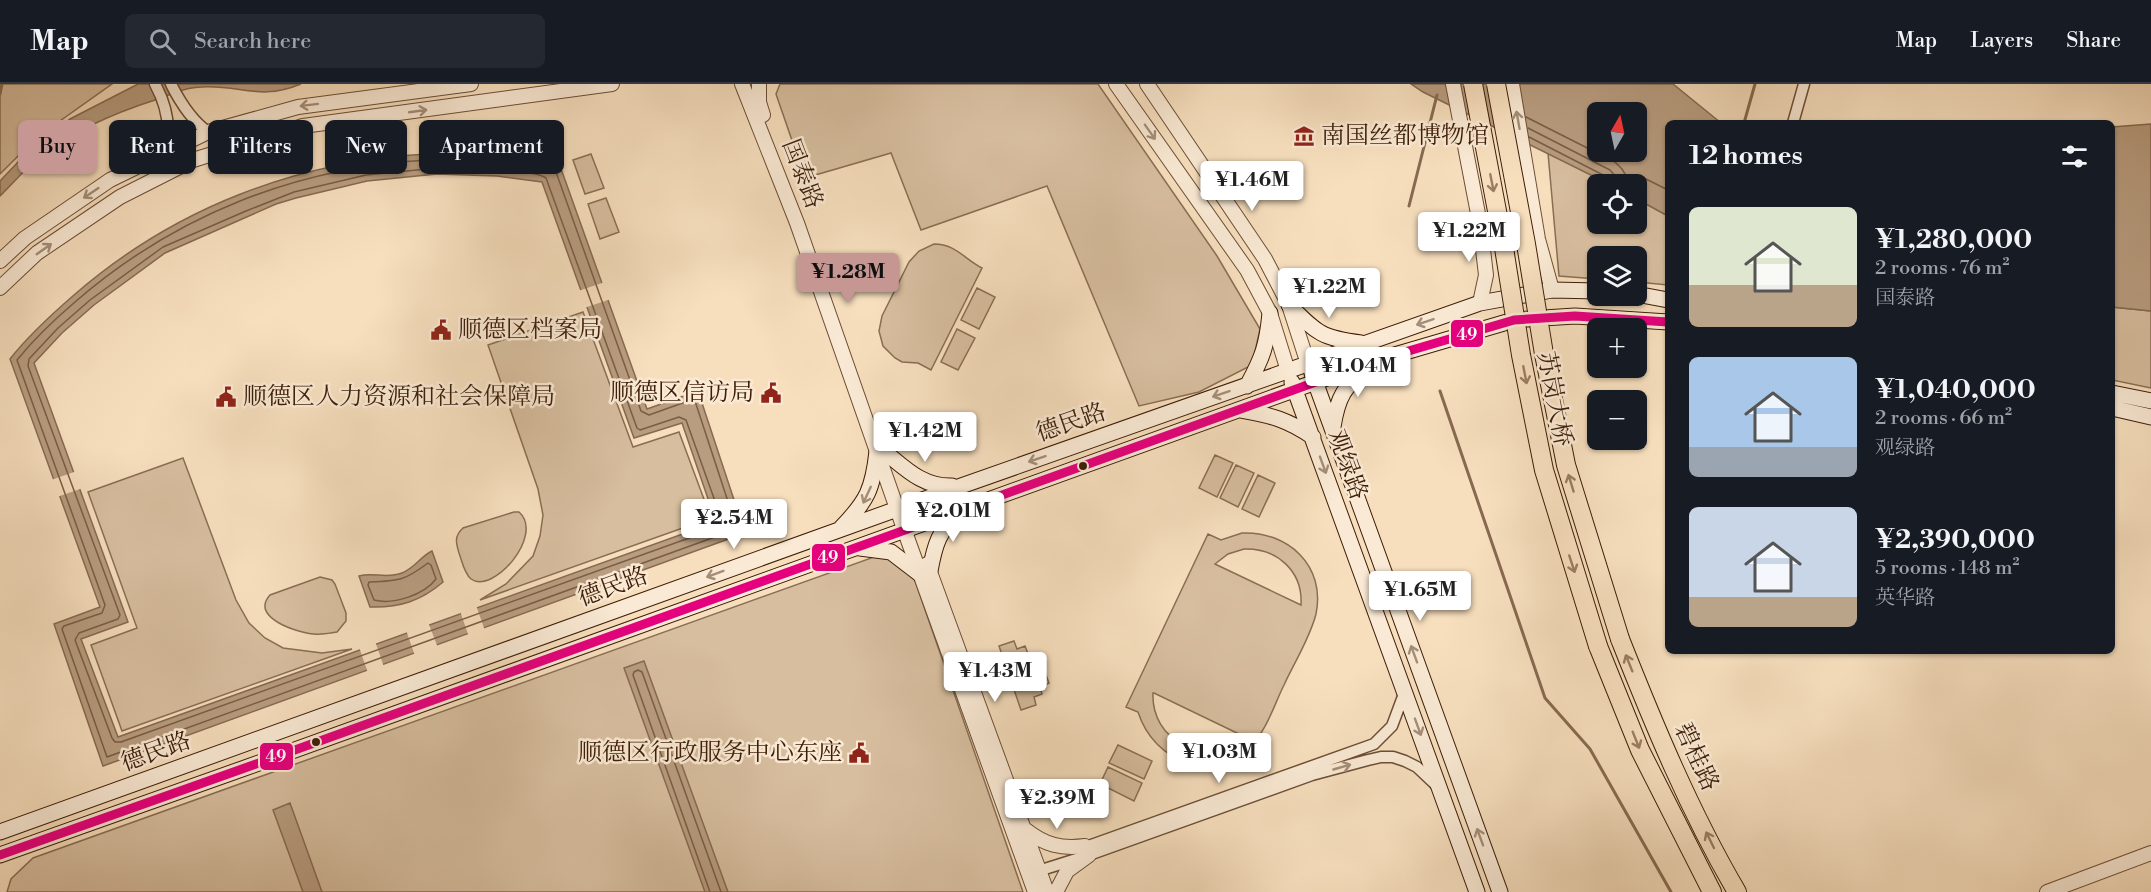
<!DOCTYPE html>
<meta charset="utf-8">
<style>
body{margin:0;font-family:"Libre Bodoni","Noto Serif SC",serif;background:#242831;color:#f1f3f6;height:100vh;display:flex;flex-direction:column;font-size:22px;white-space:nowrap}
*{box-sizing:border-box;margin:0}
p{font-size:20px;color:#9ea1a6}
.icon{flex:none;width:33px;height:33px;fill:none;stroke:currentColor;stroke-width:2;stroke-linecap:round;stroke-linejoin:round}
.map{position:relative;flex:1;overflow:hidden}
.sheet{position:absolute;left:1665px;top:36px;width:450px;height:534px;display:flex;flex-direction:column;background:#171b24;border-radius:9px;box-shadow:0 2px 4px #0004}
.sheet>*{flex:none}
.banner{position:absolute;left:18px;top:36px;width:570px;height:54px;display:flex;gap:12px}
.needle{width:39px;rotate:9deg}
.fabs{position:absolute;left:1587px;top:18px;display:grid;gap:12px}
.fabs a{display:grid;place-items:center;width:60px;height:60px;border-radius:9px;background:#171b24;box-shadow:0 2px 4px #0004;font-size:30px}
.price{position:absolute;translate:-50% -51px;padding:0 14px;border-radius:6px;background:#fff;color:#222;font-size:20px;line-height:39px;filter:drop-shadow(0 2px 3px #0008)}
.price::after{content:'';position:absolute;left:50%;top:36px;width:18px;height:14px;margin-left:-9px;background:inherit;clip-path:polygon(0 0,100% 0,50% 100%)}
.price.active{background:#c59692;color:#111}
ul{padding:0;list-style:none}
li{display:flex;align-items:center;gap:18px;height:150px;padding:0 24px}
li span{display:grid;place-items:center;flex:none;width:168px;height:120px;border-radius:9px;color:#555}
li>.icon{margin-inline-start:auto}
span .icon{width:72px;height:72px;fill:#fffc;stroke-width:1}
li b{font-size:26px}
h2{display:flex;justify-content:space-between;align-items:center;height:72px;padding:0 24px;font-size:26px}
.chip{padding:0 21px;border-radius:9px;background:#171b24;box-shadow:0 2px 4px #0004;font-size:21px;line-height:54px}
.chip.active{background:#c59692;color:#111}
header{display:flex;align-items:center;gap:36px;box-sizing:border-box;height:84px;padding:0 30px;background:#171b24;border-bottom:2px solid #363941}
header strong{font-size:28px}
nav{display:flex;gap:33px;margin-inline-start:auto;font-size:21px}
.search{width:420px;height:54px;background:#242831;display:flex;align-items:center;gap:15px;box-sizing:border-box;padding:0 21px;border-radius:9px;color:#9ea1a6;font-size:22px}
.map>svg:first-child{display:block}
.green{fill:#d7be9f;stroke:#8a6e53;stroke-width:1.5;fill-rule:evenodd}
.water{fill:#b89d80;stroke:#876a50;stroke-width:1.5;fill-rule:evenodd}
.pier{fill:#f7dfbe}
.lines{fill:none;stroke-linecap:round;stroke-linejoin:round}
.shore{stroke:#7a5d44;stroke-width:1.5}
.stream{stroke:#876a50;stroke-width:3}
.minor-casing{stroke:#6c4e35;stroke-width:13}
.tertiary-casing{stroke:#6c4e35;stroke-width:16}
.secondary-casing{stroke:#3d1d07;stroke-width:17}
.trunk-casing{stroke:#3d1d07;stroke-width:20}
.minor{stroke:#faead5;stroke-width:10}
.tertiary{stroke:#faead5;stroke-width:14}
.secondary{stroke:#faead5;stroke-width:15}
.trunk{stroke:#f7dfbe;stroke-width:18}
.trunk-bridge-casing{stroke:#3d1d07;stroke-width:20;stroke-linecap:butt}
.trunk-bridge{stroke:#f7dfbe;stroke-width:18}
.bus-1-casing{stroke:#faead5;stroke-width:14}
.bus-1{stroke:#e5007d;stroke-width:9}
.oneway{stroke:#a58e78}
.oneway2{stroke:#9a7e62}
.bus-dot{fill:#3d1d07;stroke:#faead5;stroke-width:2}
.labels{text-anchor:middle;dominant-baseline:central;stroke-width:5;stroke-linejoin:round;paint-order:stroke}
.poi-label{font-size:24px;fill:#3d1d07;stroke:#faead5;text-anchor:start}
.street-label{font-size:24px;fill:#3d1d07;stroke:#faead5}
.line-badge{stroke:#faead5;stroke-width:2}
.badge-label{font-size:16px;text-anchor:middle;font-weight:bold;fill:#fff}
</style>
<header>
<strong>Map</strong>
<div class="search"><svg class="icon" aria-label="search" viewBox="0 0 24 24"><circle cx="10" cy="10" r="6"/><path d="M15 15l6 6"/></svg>Search here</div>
<nav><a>Map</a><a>Layers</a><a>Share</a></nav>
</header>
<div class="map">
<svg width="2151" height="808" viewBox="0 0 2151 808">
<rect width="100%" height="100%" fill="#f7dfbe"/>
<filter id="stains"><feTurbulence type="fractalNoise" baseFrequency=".00333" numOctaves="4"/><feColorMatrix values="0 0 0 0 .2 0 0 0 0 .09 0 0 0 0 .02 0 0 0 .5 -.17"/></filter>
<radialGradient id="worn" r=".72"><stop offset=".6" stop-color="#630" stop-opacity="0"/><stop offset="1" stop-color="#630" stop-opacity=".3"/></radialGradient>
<path class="green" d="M0,0H112L36,54L0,90Z
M780,0H1098L1217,172L1260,245L1252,281L1199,308L1139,322L1047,102L921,146L891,69L805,94L776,10Z
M1548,69L1609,100H1598V140H1636L1637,115L1668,132V201L1637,198L1636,172H1598L1597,195L1559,192Z
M591,70L604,104L585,110L573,76Z
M606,114L619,148L600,155L588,120Z
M934,160C956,160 964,175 982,184L931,286L918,279L902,278L895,274L883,262L879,247L882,232L909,178L919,167Z
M977,204L995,213L979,245L961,236Z
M2112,223L2151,227V304L2112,296Z
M583,228L633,363L679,348L711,434L480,516L506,500L533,472L540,452L543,431L538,405L488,261Z
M957,245L975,254L958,286L941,278Z
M1215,371L1233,379L1217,413L1199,404Z
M183,374L236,516L249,539L265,554L283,564L322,569L352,565L122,647L91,561L137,544L88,408Z
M1236,381L1254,389L1238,423L1220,414Z
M1258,391L1275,399L1259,433L1242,425Z
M514,428H519C545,451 493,511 471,495C464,489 462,477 459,469C456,459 454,452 463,444Z
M1242,449C1288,447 1326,482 1316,530C1310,554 1294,579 1284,601C1274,621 1267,646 1251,661C1211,700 1154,678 1138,628L1126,623L1208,450L1221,456ZM1244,465C1277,464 1303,487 1301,521L1215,480L1228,470ZM1153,609H1154L1239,650C1203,681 1151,657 1153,609Z
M885,469L913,491L1023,808H7L11,795L33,774Z
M320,493L332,496L335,500L346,529V537L337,548C330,549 322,551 314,550C299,549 249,534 270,511Z
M1014,557L1017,565L1025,562L1030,575L1039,572L1049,599L1040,603L1042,610L1034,613L1036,621L1021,626L999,562Z
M1118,661L1152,677L1144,695L1109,679Z
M1108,683L1142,699L1134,717L1100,700Z"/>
<path class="water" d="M138,0H301C259,17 242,1 202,3C187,3 172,10 158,15C117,28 73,46 39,74C25,85 13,99 0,112V97L34,61L51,51L70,35Z
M1411,0H1673L1721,39H1668V132L1637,115L1636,100H1609L1423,8ZM1598,28H1636V68H1598Z
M2151,40V227L2112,223V43Z
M428,70C474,70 516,73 560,82L647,325L698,307L745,449L103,682L54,540L100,523L10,275C28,252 52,230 74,211C174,124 297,77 428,70ZM437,90L497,92L542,98L634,354L682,339L716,438L118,653L81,555L128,538L34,279L62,249L94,221L165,169L276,120L296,114L367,97Z
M432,467L443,498C421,517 399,524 370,523L359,492C373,488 387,495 402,489C415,484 421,472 432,467Z
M644,577L728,808H705L624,584Z
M290,719L322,808H303L273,726Z"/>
<path class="pier" d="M605,198L611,215L584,224L578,207Z
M77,387L83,404L57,413L51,396Z
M476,521L485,547L469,553L460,527Z
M428,538L438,564L415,572L406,546Z
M375,557L384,583L368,589L359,563Z"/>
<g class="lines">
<path class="shore" d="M1526,33L1615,78L1622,85L1628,95L1644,94L1668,106
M1528,44L1610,86L1616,93L1618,100
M1529,53L1607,93L1610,100
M429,76C470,76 517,73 556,88L641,327L649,331L691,316L695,317L737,445L107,673L62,545L64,542L102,529L105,521L17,276C34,255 55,235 75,218C175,131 297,83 429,76Z
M437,84C459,84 529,83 546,94L637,344L640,346L679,333L686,336L721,434V440L717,444L121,658H115L112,654L75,556L79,549L118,535L120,531L28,282L29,275L58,244L90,216L163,163L246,127L294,108L366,91Z
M428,479L431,481L436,495C424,511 393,521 374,516L368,501L369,498C399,497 404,497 428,479Z
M710,808L633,591L634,588L638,586L642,588L721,808"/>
<path class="stream" d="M0,10L2,0
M1744,39L1755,0
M1409,122L1437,11
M1440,307L1545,614L1590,665L1671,808"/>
<g class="minor-casing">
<path id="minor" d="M155,0C167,22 172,45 164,69
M171,0C180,18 191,36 208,48
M1793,39L1804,0
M1080,765L1374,660L1392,642L1405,607
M1032,789L1089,771L1312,691L1368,676L1381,673H1393L1405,677L1417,683L1435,700"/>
</g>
<g class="tertiary-casing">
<path id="tertiary" d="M742,0L797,139L909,459L1035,808
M759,0V18L763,31
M1116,0L1247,186L1270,229L1288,287
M1147,0L1265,175L1289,221L1308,280
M1453,0L1480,140L1486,191L1480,219
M1512,0L1538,155L1552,206
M0,177L25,154L110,96L208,48L298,23L471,0
M0,204L37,169L120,113L193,76L303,42L612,0
M927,480L1047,808
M1026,746C1045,761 1061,765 1085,762
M1056,808L1067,787L1089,771
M2047,808L2151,769"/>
</g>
<g class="secondary-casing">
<path id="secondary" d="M1636,210L1668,216
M1289,221C1317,249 1321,254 1361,259
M1312,289L1500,808
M1292,298L1477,808
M1247,302C1263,273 1267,261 1270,229
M2112,309L2151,317
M2112,324L2151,333
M1241,326C1271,331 1288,336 1313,353
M1333,343C1338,311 1344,305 1367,282
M885,368C906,385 923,403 952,402
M841,444C867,417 873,405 877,367
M860,464L891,468L921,491
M930,487C935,459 939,448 959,427
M0,748L961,402L1480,219L1552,206L1598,207
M0,771L242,685L1371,278L1514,236L1575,232L1668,238"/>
</g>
<g class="trunk-casing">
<path id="trunk" d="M1620,555C1654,641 1690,728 1737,808
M1598,562L1640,666L1712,808"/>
</g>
<use href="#minor" class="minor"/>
<use href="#tertiary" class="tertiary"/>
<use href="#secondary" class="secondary"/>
<use href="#trunk" class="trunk"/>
<g class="trunk-bridge-casing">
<path id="trunk-bridge" d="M1473,0L1504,164L1521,271L1544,386L1598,562
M1496,0L1526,160L1544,270L1566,381L1620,555"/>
</g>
<use href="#trunk-bridge" class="trunk-bridge"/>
<g class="bus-1-casing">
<path id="bus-1" d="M0,771L242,685L1371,278L1514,236L1575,232L1668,238"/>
</g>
<use href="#bus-1" class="bus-1"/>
</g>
<defs><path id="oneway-shaft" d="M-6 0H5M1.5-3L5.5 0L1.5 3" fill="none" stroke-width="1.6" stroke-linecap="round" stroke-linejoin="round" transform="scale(1.5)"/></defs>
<g class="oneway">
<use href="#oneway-shaft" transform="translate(309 21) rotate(173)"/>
<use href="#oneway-shaft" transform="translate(418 27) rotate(-8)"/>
<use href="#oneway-shaft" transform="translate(1518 36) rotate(-100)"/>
<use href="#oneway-shaft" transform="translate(1150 48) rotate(55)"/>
<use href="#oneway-shaft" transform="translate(91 109) rotate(146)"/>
<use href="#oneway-shaft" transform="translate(44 165) rotate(-35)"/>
<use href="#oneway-shaft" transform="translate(1425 238) rotate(161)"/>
<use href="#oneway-shaft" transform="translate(1221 310) rotate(161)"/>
<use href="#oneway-shaft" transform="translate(1037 375) rotate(161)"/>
<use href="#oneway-shaft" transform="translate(1323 381) rotate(70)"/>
<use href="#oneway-shaft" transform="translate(867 411) rotate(115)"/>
<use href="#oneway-shaft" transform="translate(715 490) rotate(160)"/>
<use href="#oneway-shaft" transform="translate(1414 570) rotate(-110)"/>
<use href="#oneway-shaft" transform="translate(1418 643) rotate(70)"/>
<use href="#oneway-shaft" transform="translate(1342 683) rotate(-16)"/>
<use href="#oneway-shaft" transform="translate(1480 753) rotate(-110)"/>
</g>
<g class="oneway2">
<use href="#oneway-shaft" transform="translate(1492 99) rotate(79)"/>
<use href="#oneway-shaft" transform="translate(1525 291) rotate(79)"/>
<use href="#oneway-shaft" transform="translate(1571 399) rotate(-107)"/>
<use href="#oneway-shaft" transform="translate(1572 480) rotate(72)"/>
<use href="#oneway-shaft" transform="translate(1629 579) rotate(-112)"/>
<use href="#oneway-shaft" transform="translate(1636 656) rotate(68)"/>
<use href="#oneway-shaft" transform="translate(1710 756) rotate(-116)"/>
</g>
<defs>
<g id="museum-bare" transform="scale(1.62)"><path d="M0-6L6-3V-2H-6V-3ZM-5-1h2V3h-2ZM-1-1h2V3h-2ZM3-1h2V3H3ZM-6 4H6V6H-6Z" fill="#8f2418" stroke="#faead5" stroke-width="2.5" paint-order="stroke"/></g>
<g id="civic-bare" transform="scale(1.62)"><path d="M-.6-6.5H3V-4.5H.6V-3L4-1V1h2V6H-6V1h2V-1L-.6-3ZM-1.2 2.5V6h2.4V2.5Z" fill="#8f2418" stroke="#faead5" stroke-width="2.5" paint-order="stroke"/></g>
</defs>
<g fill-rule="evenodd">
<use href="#museum-bare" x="1304" y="52"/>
<use href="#civic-bare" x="441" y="246"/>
<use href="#civic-bare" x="771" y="309"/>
<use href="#civic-bare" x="226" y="313"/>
<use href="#civic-bare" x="859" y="669"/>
</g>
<g class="bus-dot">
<circle cx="1083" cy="382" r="5"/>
<circle cx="316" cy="658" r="5"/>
</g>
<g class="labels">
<g class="poi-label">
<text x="1321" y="52">南国丝都博物馆</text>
<text x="458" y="246">顺德区档案局</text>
<text x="754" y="309" text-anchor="end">顺德区信访局</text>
<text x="243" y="313">顺德区人力资源和社会保障局</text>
<text x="842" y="669" text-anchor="end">顺德区行政服务中心东座</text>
</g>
<g class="street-label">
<text transform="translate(802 90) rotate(69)">国泰路</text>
<text transform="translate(1554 315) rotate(79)">苏岗大桥</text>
<text transform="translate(1071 339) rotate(-19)">德民路</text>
<text transform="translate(1347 381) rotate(70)">观绿路</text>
<text transform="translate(613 503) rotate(-20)">德民路</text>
<text transform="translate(156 668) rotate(-20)">德民路</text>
<text transform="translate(1696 673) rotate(65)">碧桂路</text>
</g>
</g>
<g class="line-badge">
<rect x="1450" y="235" width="34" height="29" rx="6" fill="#e5007d"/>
<rect x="811" y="459" width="35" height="29" rx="6" fill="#e5007d"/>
<rect x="259" y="658" width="35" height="29" rx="6" fill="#e5007d"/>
</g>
<g class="badge-label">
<text x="1467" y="256">49</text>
<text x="828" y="479">49</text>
<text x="276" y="678">49</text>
</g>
<rect width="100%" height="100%" filter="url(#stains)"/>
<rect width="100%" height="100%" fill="url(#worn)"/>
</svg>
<div class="fabs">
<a><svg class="needle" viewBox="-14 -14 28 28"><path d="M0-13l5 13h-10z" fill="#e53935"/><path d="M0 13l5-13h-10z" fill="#9ea1a6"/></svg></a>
<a><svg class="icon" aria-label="locate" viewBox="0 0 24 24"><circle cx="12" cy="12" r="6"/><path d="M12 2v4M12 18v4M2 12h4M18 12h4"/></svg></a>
<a><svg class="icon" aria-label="layers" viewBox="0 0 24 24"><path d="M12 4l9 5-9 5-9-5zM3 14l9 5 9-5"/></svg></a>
<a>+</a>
<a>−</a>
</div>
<b class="price" style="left:1252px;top:128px">¥1.46M</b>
<b class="price" style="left:1469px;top:179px">¥1.22M</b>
<b class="price active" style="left:848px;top:220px">¥1.28M</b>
<b class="price" style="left:1329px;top:235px">¥1.22M</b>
<b class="price" style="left:1358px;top:314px">¥1.04M</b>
<b class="price" style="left:925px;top:379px">¥1.42M</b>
<b class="price" style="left:953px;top:459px">¥2.01M</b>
<b class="price" style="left:734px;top:466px">¥2.54M</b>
<b class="price" style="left:1420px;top:538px">¥1.65M</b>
<b class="price" style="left:995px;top:619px">¥1.43M</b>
<b class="price" style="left:1219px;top:700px">¥1.03M</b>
<b class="price" style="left:1057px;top:746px">¥2.39M</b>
<div class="banner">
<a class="chip active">Buy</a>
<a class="chip">Rent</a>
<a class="chip">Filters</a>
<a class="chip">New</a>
<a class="chip">Apartment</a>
</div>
<section class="sheet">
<h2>12 homes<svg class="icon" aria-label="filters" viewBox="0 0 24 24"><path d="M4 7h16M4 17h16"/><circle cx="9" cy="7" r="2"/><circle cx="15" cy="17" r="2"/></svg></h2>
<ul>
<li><span style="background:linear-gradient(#dfe7d0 65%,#b9a48a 0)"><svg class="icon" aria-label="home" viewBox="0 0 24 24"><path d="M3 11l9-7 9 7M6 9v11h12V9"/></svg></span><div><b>¥1,280,000</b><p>2 rooms · 76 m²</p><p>国泰路</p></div></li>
<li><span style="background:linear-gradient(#a9c7e8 75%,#9aa5b1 0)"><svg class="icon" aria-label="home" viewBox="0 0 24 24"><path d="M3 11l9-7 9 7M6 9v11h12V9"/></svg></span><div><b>¥1,040,000</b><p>2 rooms · 66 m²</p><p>观绿路</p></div></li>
<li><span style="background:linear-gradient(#c9d6e8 75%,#b9a48a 0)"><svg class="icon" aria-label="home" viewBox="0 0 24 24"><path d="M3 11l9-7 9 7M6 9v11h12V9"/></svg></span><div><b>¥2,390,000</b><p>5 rooms · 148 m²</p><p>英华路</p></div></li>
</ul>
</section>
</div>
